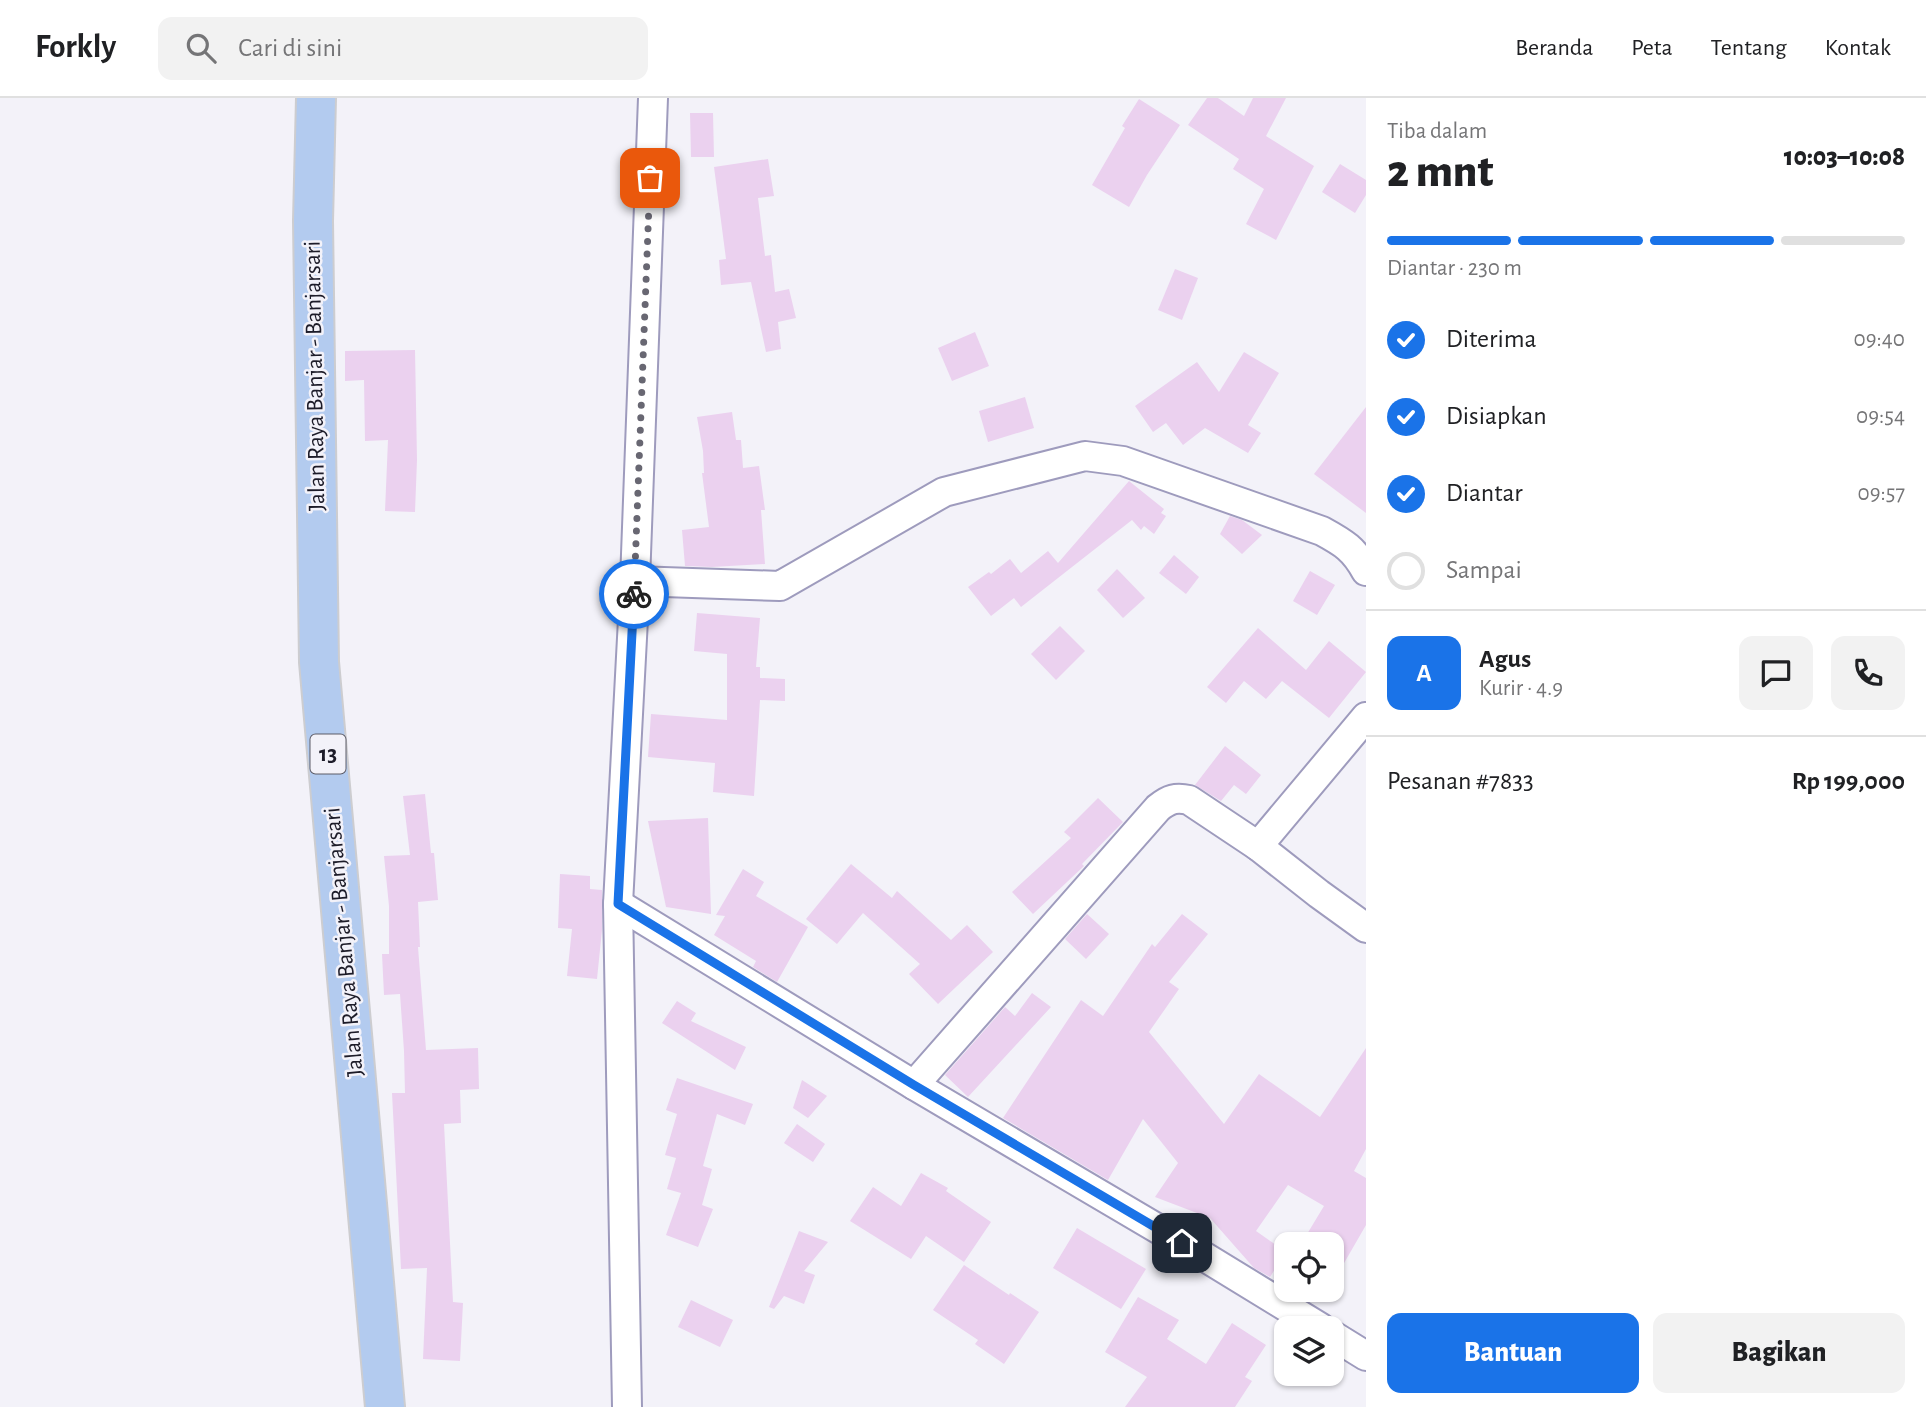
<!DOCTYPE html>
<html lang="id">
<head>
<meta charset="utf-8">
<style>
	:root { --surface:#fff; --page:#f2f2f2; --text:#202124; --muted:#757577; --line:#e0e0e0; --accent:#1a73e8 }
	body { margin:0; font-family:"Alegreya Sans",sans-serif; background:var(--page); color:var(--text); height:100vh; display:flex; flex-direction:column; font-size:26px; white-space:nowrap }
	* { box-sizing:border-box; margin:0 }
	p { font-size:23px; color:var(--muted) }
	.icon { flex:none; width:38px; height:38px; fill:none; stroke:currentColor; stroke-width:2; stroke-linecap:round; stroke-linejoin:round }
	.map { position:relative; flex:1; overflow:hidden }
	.details { display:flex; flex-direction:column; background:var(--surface); width:560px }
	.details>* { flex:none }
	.fabs { position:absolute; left:1274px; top:1134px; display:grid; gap:14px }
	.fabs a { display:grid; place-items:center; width:70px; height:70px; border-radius:14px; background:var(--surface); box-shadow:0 2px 5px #0004; font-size:35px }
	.pin { position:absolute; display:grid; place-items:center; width:60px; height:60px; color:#fff; margin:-30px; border-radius:14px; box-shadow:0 4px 10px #0006 }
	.courier { position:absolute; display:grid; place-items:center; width:70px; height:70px; margin:-35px; border:5px solid #1a73e8; border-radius:50%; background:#fff; color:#222; box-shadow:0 2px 9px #0007 }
	.headline em { font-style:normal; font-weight:800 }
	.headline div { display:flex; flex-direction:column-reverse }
	.headline { display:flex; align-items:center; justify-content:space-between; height:119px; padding:0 21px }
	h1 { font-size:46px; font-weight:800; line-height:52px }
	.bar { display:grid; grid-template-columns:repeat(4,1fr); gap:10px 7px; align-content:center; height:84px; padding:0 21px }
	.bar i { height:9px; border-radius:5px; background:var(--line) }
	.bar .on { background:var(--accent) }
	.bar p { grid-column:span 4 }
	.line { display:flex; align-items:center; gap:18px; padding:0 21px; border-top:2px solid var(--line) }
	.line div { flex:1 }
	.round { display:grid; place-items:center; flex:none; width:74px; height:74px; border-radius:14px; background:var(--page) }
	ol { padding:0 21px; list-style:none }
	li { display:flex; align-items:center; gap:21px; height:77px }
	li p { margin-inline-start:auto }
	li .icon { padding:7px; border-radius:50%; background:var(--accent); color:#fff; stroke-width:4 }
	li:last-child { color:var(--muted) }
	li i { width:38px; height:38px; border:4px solid var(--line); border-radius:50% }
	.primary-button { display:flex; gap:14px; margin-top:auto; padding:14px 21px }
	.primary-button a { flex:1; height:80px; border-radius:14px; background:var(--accent); color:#fff; font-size:28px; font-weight:800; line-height:80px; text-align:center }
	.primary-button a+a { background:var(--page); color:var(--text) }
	header { display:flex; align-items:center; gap:42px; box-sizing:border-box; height:98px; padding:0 35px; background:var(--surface); border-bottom:2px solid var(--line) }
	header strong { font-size:33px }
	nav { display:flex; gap:38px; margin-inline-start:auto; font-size:24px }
	.search { width:490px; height:63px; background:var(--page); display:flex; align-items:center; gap:18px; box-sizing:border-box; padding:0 24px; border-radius:14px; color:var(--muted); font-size:26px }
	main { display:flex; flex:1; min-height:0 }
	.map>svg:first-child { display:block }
	.building { fill:#ebd1ef }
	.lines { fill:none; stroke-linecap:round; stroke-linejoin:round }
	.street-casing { stroke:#9e9bbd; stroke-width:32 }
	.highway-casing { stroke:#cdcdd0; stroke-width:42 }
	.street { stroke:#fff; stroke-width:28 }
	.highway { stroke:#b3cbef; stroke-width:38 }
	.done { stroke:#686772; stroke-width:7; stroke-dasharray:0 12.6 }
	.route { stroke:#1a73e8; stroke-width:9 }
	.labels { text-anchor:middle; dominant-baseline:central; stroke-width:5; stroke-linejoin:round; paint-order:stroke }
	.shield { fill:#f3f2f9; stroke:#5d5c67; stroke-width:2 }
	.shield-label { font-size:23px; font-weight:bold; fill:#1d1c29 }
	.street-label { font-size:24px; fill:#1d1c29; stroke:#f3f2f9 }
</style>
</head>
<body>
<header>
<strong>Forkly</strong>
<div class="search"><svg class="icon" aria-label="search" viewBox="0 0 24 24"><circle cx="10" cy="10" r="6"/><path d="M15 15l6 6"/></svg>Cari di sini</div>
<nav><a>Beranda</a><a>Peta</a><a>Tentang</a><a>Kontak</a></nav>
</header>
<main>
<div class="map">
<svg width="1366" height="1309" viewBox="0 0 1366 1309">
	<rect width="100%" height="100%" fill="#f3f2f9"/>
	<g class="building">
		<polygon points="1207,0 1218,0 1244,18 1253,0 1286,0 1266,38 1314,68 1276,142 1246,126 1264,91 1233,71 1239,61 1188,27"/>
		<polygon points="1139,1 1180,27 1147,77 1129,109 1092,87 1125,30 1122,28"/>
		<polygon points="690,15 713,15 714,59 691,59"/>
		<polygon points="768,61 774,98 758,100 765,158 771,157 775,194 789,191 796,220 778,224 781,251 766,254 751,184 721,187 719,162 726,161 714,69"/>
		<polygon points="1340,66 1366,82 1366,97 1355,115 1322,94"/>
		<polygon points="1175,171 1198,180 1182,222 1158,212"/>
		<polygon points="975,234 989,268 952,283 938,250"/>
		<polygon points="415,252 417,362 415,414 385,413 388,342 365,343 364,282 345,283 345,253"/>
		<polygon points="1244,254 1279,275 1248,327 1261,335 1248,355 1205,330 1183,347 1166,325 1153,334 1135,308 1197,264 1219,294"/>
		<polygon points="1025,299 1034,330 988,344 979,313"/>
		<polygon points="1366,309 1366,415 1314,376"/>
		<polygon points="732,314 736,342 741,342 743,370 759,368 765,412 761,412 765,466 712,469 685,468 682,432 709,429 702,375 704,375 703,353 697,319"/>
		<polygon points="1129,383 1164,411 1161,415 1166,418 1154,436 1144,428 1141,432 1132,422 1021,509 1014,500 991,518 968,489 989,474 991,476 1010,461 1021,475 1048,453 1058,465"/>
		<polygon points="1230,418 1242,422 1262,437 1242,456 1220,436"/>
		<polygon points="1174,457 1199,479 1186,496 1159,475"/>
		<polygon points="1117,471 1145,500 1123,520 1097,492"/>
		<polygon points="1310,473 1335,487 1317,517 1293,503"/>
		<polygon points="697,515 760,520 756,569 760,569 760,580 785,581 785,603 760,602 754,698 713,694 715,665 648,659 651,616 727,622 727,556 694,553"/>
		<polygon points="1060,528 1085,553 1056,582 1031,556"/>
		<polygon points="1258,530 1306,572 1329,543 1366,574 1329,620 1282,583 1266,601 1244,583 1226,605 1207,589"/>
		<polygon points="1225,648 1261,677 1246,696 1234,687 1221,703 1195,687"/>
		<polygon points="425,696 431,755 434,755 438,802 418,804 420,849 418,849 426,952 478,950 479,991 460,992 461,1025 444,1026 453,1204 463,1205 460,1263 423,1261 427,1170 401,1171 392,995 405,995 404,953 400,896 384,897 382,856 389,856 389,808 384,758 410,757 403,698"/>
		<polygon points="1098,700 1123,724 1082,766 1084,768 1033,816 1012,794 1071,740 1064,734"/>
		<polygon points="708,720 711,816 666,809 648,723"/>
		<polygon points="851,766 892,800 897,793 951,842 967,827 993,854 938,906 909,876 920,866 863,815 837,846 806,821"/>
		<polygon points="743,771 764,784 756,798 808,829 777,884 753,869 756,863 714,837 725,818 716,817"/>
		<polygon points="560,776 590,778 590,791 602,792 602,832 597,881 567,878 572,831 558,830"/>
		<polygon points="1087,816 1109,836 1086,861 1065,841"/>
		<polygon points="1182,816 1208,836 1169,884 1179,891 1149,934 1224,1026 1259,976 1320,1019 1366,950 1366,1051 1354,1073 1366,1080 1366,1127 1332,1186 1332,1146 1301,1146 1324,1108 1288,1087 1256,1133 1286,1154 1270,1179 1254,1170 1210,1120 1155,1099 1178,1065 1143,1021 1108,1082 1003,1020 1081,902 1103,918 1152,846 1155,849"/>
		<polygon points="1032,895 1051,909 968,999 945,977 1005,909 1015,918"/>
		<polygon points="677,903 696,915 691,923 746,949 735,972 662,925"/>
		<polygon points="677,980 753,1006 745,1027 717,1016 703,1068 712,1071 702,1107 713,1111 698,1149 666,1137 681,1095 667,1091 676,1060 665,1057 677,1016 666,1012"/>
		<polygon points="802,982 827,998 808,1020 793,1010"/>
		<polygon points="797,1026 825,1046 813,1064 784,1045"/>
		<polygon points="921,1075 948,1090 946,1093 991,1124 964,1164 926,1138 911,1161 850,1123 873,1089 901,1108"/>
		<polygon points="1077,1130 1146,1171 1121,1211 1053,1170"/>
		<polygon points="799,1133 828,1144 804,1173 815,1177 804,1206 784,1198 774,1211 769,1209"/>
		<polygon points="964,1167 1009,1197 1010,1195 1039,1214 1004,1266 975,1246 978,1242 933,1212"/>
		<polygon points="1138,1199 1179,1222 1167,1241 1206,1266 1232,1225 1266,1247 1245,1279 1252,1283 1235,1309 1125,1309 1147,1279 1105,1254"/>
		<polygon points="691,1202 733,1222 720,1249 678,1229"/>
	</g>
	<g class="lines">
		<defs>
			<g id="street">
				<path d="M 635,483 L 780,488 L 944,394 L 1085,358 L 1123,363 L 1322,433 C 1344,445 1354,451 1366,473"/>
				<polyline points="1258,748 1366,619"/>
				<polyline points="618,806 914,987 1182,1145 1321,1230"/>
				<path d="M 914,987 L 1158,710 C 1169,701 1176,699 1189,702 L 1258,748 L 1319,796 L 1366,830"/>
				<polyline points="1332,1237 1366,1258"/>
				<polyline points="627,1309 618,806 635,483 653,0"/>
			</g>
			<polyline id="highway" points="316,0 313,123 319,564 385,1309"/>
		</defs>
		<use href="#street" class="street-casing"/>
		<use href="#highway" class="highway-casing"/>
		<use href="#street" class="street"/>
		<use href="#highway" class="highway"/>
	</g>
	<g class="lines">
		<polyline class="done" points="634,496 650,80"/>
		<polyline class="route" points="634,496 618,806 914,987 1182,1145"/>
	</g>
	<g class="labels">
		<rect class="shield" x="310.5" y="636.5" width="35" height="39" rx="5"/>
		<g class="shield-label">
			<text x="328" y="656">13</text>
		</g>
		<g class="street-label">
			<text transform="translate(315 278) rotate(-91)">Jalan Raya Banjar - Banjarsari</text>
			<text transform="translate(344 844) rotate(-95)">Jalan Raya Banjar - Banjarsari</text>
		</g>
	</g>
</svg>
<div class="fabs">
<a><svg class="icon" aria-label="locate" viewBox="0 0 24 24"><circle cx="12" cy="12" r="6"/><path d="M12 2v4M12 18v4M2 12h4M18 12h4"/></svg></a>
<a><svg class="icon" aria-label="layers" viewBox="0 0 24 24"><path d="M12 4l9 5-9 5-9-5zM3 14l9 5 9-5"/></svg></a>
</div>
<div class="pin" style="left:650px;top:80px;background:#ea580c"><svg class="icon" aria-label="bag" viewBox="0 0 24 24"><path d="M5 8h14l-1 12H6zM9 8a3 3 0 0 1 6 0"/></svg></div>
<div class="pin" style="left:1182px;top:1145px;background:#1f2937"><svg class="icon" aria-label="home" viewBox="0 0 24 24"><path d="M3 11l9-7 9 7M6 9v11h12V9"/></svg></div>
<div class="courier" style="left:634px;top:496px"><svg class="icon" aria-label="bike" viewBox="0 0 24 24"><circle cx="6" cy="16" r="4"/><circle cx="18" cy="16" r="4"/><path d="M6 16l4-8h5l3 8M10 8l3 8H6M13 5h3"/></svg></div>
</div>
<section class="details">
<div class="headline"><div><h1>2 mnt</h1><p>Tiba dalam</p></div><em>10:03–10:08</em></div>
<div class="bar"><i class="on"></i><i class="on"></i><i class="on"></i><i></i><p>Diantar · 230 m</p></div>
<ol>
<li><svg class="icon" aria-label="check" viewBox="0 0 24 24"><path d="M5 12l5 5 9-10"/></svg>Diterima<p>09:40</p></li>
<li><svg class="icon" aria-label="check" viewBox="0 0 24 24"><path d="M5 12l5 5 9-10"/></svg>Disiapkan<p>09:54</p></li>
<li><svg class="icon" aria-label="check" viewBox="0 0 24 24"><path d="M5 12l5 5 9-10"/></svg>Diantar<p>09:57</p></li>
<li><i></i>Sampai</li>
</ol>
<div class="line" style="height:126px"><b class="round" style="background:var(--accent);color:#fff">A</b><div><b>Agus</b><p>Kurir · 4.9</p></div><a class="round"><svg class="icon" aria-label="chat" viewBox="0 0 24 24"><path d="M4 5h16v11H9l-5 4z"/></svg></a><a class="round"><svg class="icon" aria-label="phone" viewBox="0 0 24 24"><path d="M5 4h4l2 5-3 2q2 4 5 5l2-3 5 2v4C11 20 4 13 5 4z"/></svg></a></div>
<div class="line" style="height:91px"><div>Pesanan #7833</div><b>Rp 199,000</b></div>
<div class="primary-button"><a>Bantuan</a><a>Bagikan</a></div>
</section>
</main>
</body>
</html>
